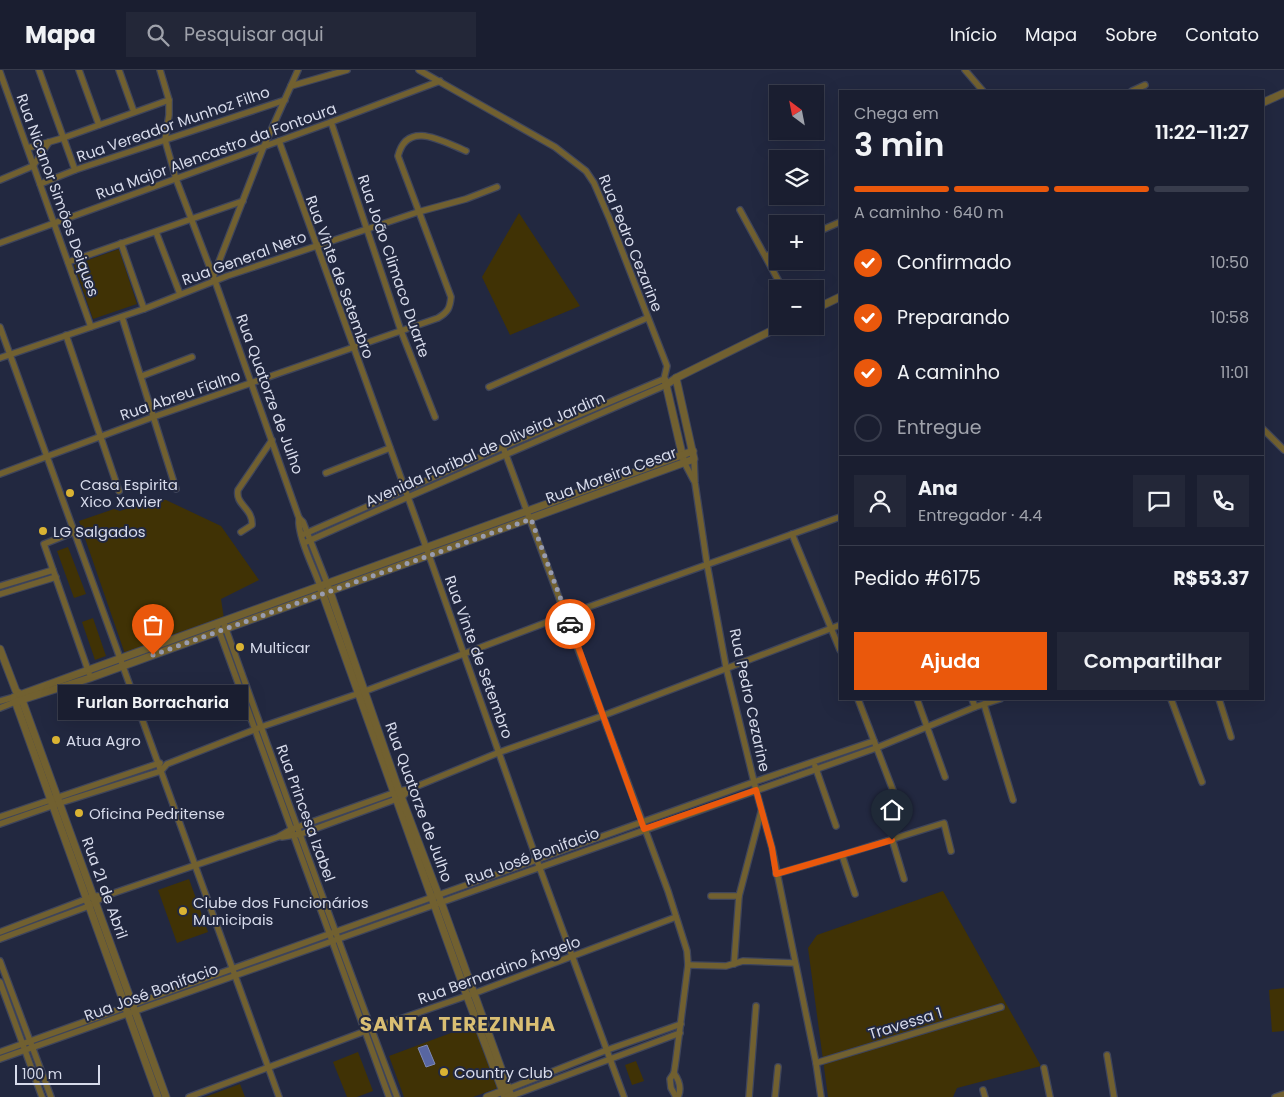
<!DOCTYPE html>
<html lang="pt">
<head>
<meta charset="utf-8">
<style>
	:root { --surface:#1a1e30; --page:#232738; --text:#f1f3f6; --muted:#9fa2ab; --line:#383c4c; --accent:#ea580c }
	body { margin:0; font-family:Poppins,sans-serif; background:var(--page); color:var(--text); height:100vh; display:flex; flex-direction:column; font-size:19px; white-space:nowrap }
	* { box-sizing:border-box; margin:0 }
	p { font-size:16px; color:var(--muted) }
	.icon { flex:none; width:28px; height:28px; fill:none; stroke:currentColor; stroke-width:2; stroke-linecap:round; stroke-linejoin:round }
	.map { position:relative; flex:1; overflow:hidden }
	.details { position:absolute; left:839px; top:20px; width:425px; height:610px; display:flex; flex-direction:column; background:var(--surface); border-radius:0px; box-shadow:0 5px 20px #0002,0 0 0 1px var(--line) }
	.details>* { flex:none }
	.needle { width:32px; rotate:328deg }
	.controls { position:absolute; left:769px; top:15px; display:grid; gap:10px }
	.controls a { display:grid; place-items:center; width:55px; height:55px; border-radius:0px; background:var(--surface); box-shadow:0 5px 20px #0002,0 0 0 1px var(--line); font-size:25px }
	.scale { position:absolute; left:15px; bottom:12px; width:85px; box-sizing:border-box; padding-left:5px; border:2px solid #d7dbeb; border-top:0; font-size:14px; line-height:18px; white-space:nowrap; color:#d7dbeb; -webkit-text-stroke:4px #222840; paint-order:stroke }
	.pin { position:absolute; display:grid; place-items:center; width:42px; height:42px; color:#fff; margin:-51px -21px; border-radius:50% 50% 50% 0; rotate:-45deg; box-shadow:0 0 5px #0007 }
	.pin .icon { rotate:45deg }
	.courier { position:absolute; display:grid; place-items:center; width:50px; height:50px; margin:-25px; border:4px solid #ea580c; border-radius:50%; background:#fff; color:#222; box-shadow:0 1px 6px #0007 }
	.bubble { position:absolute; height:35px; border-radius:0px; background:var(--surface); box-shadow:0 5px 20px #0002,0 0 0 1px var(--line); font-size:16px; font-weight:600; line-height:35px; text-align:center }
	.headline em { font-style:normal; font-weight:600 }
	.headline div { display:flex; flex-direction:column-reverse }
	.headline { display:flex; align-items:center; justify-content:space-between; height:85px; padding:0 15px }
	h1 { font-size:32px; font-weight:600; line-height:38px }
	.bar { display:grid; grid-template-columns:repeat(4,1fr); gap:8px 5px; align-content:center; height:60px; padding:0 15px }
	.bar i { height:6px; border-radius:4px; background:var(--line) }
	.bar .on { background:var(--accent) }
	.bar p { grid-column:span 4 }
	.line { display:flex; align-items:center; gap:12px; padding:0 15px; border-top:1px solid var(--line) }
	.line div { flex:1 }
	.round { display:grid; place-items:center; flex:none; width:52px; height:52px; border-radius:0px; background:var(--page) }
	ol { padding:0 15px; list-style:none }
	li { display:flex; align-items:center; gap:15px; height:55px }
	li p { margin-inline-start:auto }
	li .icon { padding:5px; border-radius:50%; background:var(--accent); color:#fff; stroke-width:4 }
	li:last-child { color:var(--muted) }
	li i { width:28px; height:28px; border:2px solid var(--line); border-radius:50% }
	.primary-button { display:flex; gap:10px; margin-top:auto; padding:10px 15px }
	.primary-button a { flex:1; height:58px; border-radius:0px; background:var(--accent); color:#fff; font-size:20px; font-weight:600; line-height:58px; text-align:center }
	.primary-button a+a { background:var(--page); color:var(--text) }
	header { display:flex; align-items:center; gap:30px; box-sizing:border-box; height:70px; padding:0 25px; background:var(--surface); border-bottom:1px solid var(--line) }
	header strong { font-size:24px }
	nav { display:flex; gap:28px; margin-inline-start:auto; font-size:18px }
	.search { width:350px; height:45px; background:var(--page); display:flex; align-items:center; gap:12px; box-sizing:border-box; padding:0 18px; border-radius:0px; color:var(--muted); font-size:19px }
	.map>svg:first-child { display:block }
	.green { fill:#403205 }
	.water { fill:#5866a1; stroke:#7e89b7 }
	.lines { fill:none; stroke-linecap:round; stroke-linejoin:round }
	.minor-casing { stroke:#3f455b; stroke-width:8 }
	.tertiary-casing { stroke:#3f455b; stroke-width:9 }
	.minor { stroke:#716030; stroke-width:5.5 }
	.tertiary { stroke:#716030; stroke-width:7 }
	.done { stroke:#989caf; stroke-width:5; stroke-dasharray:0 9 }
	.route { stroke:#ea580c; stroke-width:6 }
	.poi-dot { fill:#dab333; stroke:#222840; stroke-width:2 }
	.labels { text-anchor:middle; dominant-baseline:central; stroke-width:4; stroke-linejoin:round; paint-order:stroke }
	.street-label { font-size:15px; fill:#d7dbeb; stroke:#222840 }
	.poi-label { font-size:15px; fill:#d7dbeb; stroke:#222840; text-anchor:start }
	.district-label { font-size:20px; font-weight:bold; letter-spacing:1px; fill:#d9be73; stroke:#222840 }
</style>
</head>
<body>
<header>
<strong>Mapa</strong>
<div class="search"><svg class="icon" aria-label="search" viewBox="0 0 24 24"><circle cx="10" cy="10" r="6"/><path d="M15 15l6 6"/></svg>Pesquisar aqui</div>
<nav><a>Início</a><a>Mapa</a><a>Sobre</a><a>Contato</a></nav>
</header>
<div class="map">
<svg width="1284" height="1027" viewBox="0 0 1284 1027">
	<rect width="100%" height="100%" fill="#222840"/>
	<g class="green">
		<polygon points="519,143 580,236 510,265 482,207"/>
		<polygon points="119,179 137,234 93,249 74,195"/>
		<polygon points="156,429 166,430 221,456 259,510 221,529 224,549 125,584 79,451 114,439 120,441"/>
		<polygon points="68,477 86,524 74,528 57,481"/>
		<polygon points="93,548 106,586 95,590 82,552"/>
		<polygon points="189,809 208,862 177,873 158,820"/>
		<polygon points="943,821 1041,996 957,1018 953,1027 828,1027 808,878 817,865"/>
		<polygon points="1284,918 1284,961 1272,962 1269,920"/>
		<polygon points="475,954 498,1018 473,1027 404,1027 389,986"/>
		<polygon points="358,982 373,1021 357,1027 347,1027 333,992"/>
		<polygon points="636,991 644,1011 632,1015 625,995"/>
		<polygon points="240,1014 245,1027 205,1027"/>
	</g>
	<polygon class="water" points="427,975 435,994 426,997 418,978"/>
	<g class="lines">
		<defs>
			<g id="minor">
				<polyline points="39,0 75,100"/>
				<polyline points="79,0 99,55"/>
				<polyline points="119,0 134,42"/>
				<polyline points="160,0 169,30 169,45 165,70 176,109 215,211 299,448 303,452 327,513"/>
				<polyline points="965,0 983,21"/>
				<polyline points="0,2 91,257"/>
				<polyline points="291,16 347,0"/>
				<polyline points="1132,21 1145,15"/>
				<polyline points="331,52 401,261 435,347"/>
				<polyline points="279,71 426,477 539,796 624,1027"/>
				<polyline points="28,78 63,68 169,30"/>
				<polyline points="0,110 33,96 49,72"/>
				<polyline points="40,114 75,100 285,30"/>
				<polyline points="740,140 783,219"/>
				<polyline points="156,162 180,224"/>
				<polyline points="815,163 840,152"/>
				<polyline points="0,173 331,52 440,11"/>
				<polyline points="121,173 144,239"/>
				<polyline points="766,186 778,181"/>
				<polyline points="68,192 243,131"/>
				<polyline points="213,207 264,76 298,0"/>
				<polyline points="122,247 176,419"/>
				<polyline points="0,257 279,1027"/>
				<polyline points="66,265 119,421"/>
				<polyline points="0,288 144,239 227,206 418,142 466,129 497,117"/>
				<polyline points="142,306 192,287"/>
				<polyline points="489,317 647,248"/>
				<polyline points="1262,358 1284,380"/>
				<polyline points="503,377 668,821 687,881 688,895 676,989 674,1003 670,1009 671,1018 676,1027"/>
				<polyline points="694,389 695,413 707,494 726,597 756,720 772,778 816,993 821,1027"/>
				<polyline points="684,392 694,411"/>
				<polyline points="326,403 390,378"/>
				<path d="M 0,404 L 153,347 L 438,248 C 448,242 450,238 451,227 L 398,86 C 407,49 444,72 466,81"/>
				<path d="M 299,448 C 297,466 314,498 320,516"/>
				<polyline points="74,462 44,474 89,603"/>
				<path d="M 241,462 L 252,455 C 253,438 235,435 238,420 L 272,370"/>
				<polyline points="792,464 840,580"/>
				<polyline points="302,465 503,377 664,309 667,296 610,150 594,113 586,101 555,77 419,0"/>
				<path d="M 304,473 C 424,419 545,368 666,315"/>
				<polyline points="0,516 53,500"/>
				<polyline points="0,524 56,507"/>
				<path d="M 223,551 C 280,710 337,869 397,1027"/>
				<polyline points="218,558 389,1027"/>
				<polyline points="858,629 899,736"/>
				<polyline points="917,629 945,707"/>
				<polyline points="972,629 975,637"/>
				<polyline points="1171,629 1202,712"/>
				<polyline points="1219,629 1231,667"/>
				<polyline points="0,631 14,627"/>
				<polyline points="984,634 1013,730"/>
				<polyline points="0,638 15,632"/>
				<polyline points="815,696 836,756"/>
				<polyline points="0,747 160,693"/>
				<polyline points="0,754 60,733 161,701 167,694 261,657 360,623 566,545 840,447"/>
				<polyline points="282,767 301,764 402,727 410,719"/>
				<polyline points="892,769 904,809"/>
				<polyline points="842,785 855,824"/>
				<polyline points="776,804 842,785 944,753 951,781"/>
				<polyline points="711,826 739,826"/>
				<polyline points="0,862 94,826 105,826"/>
				<polyline points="0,869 89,836 105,826 278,767 292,759 399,721 410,719 500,682 602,646 840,555"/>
				<polyline points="0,891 51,1027"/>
				<polyline points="734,894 739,826 761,742"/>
				<polyline points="688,895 726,896 743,891 795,893"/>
				<polyline points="0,912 42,1027"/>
				<polyline points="0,982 754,712 874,671"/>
				<polyline points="1107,985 1114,1027"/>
				<polyline points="0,989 876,678 975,637 1000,629"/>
				<polyline points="816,993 1001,937"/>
				<polyline points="1044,998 1050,1027"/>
				<path d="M 674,1003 C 679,1010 682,1018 678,1027"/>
				<polyline points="508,1019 607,980 681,954"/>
				<polyline points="983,1020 985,1027"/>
				<polyline points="189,1027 371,959 475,923 676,847"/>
				<polyline points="511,1027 511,1026 680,963"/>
				<polyline points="749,1027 756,936"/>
				<polyline points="775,1027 778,997"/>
				<polyline points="1275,1027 1284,1024"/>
			</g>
			<g id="tertiary">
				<polyline points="1262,33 1284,23"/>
				<polyline points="815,239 840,227"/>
				<polyline points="665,310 683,388"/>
				<polyline points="666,315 676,308 781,256"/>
				<polyline points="321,519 467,926 505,1027"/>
				<polyline points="329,519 399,721 441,832 511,1026 508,1027"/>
				<polyline points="0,579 16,621 20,624 22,630 166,1027"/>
				<polyline points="14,627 693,381"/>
				<polyline points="14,628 158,1027"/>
				<polyline points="15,632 90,608 694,389 676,308"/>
				<polyline points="487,1027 506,1020"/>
			</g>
		</defs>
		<use href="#minor" class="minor-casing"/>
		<use href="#tertiary" class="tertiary-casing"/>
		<use href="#minor" class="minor"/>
		<use href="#tertiary" class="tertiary"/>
	</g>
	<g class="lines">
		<polyline class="done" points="153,585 531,449 570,554"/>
		<polyline class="route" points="570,554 644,759 756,720 772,778 776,804 892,770"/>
	</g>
	<g class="poi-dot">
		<circle cx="70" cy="423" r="5"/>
		<circle cx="43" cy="461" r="5"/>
		<circle cx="240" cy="577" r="5"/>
		<circle cx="56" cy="670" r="5"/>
		<circle cx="79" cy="743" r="5"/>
		<circle cx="183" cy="841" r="5"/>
		<circle cx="444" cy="1002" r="5"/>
	</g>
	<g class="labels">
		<g class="street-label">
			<text transform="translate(173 54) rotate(-19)">Rua Vereador Munhoz Filho</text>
			<text transform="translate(216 81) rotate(-20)">Rua Major Alencastro da Fontoura</text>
			<text transform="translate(58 125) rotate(70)">Rua Nicanor Simões Deiques</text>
			<text transform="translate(631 173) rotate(68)">Rua Pedro Cezarine</text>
			<text transform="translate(244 188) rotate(-20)">Rua General Neto</text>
			<text transform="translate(394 196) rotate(71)">Rua João Climaco Duarte</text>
			<text transform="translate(340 207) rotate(70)">Rua Vinte de Setembro</text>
			<text transform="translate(270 324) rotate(70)">Rua Quatorze de Julho</text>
			<text transform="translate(180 325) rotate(-19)">Rua Abreu Fialho</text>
			<text transform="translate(485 379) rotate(-24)">Avenida Floribal de Oliveira Jardim</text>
			<text transform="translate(611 405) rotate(-20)">Rua Moreira Cesar</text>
			<text transform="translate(479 587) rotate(70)">Rua Vinte de Setembro</text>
			<text transform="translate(750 630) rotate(78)">Rua Pedro Cezarine</text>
			<text transform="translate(419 732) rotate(70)">Rua Quatorze de Julho</text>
			<text transform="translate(306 743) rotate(70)">Rua Princesa Izabel</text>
			<text transform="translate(532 786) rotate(-20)">Rua José Bonifacio</text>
			<text transform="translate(105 818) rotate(70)">Rua 21 de Abril</text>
			<text transform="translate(499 900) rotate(-20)">Rua Bernardino Ângelo</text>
			<text transform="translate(151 922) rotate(-20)">Rua José Bonifacio</text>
			<text transform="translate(905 953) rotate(-17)">Travessa 1</text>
		</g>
		<g class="poi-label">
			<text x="80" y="414">Casa Espirita<tspan x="80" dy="17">Xico Xavier</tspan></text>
			<text x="53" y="461">LG Salgados</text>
			<text x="250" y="577">Multicar</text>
			<text x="66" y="670">Atua Agro</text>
			<text x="89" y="743">Oficina Pedritense</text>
			<text x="193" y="832">Clube dos Funcionários<tspan x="193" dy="17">Municipais</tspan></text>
			<text x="454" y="1002">Country Club</text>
		</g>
		<g class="district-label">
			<text x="458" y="954">SANTA TEREZINHA</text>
		</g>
	</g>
</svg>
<div class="controls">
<a><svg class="needle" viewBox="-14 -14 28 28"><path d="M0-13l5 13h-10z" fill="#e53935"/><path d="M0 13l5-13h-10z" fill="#9fa2ab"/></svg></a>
<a><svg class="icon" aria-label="layers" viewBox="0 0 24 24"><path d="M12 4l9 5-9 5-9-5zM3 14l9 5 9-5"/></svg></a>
<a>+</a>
<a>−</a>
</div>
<div class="scale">100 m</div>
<div class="pin" style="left:153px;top:585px;background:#ea580c"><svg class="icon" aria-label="bag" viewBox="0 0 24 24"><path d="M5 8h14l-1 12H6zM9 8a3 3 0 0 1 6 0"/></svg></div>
<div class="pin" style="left:892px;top:770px;background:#1f2937"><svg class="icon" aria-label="home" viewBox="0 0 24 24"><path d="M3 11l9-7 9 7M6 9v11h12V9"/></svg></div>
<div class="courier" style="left:570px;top:554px"><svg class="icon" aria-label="car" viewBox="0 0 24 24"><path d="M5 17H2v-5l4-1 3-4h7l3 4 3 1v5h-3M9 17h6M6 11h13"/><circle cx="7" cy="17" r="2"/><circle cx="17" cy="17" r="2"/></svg></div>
<div class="bubble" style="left:58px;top:615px;width:190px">Furlan Borracharia</div>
<section class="details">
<div class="headline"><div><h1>3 min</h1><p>Chega em</p></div><em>11:22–11:27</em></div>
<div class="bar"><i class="on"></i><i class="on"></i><i class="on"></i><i></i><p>A caminho · 640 m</p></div>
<ol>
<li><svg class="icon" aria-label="check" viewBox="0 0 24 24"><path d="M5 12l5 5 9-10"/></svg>Confirmado<p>10:50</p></li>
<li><svg class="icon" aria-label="check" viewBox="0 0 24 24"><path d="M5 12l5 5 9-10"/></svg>Preparando<p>10:58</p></li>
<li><svg class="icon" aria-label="check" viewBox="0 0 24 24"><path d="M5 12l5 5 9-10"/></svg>A caminho<p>11:01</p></li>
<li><i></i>Entregue</li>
</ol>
<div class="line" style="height:90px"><a class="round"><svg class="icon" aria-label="person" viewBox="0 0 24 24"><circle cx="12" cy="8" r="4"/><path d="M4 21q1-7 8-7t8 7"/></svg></a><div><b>Ana</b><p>Entregador · 4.4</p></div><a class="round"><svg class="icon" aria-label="chat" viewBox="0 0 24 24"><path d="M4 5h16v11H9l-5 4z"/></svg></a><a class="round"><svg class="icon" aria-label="phone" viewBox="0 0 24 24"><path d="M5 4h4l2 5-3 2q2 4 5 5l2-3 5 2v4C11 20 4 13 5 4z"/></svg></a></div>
<div class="line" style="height:65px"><div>Pedido #6175</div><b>R$53.37</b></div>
<div class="primary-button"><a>Ajuda</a><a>Compartilhar</a></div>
</section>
</div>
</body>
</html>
